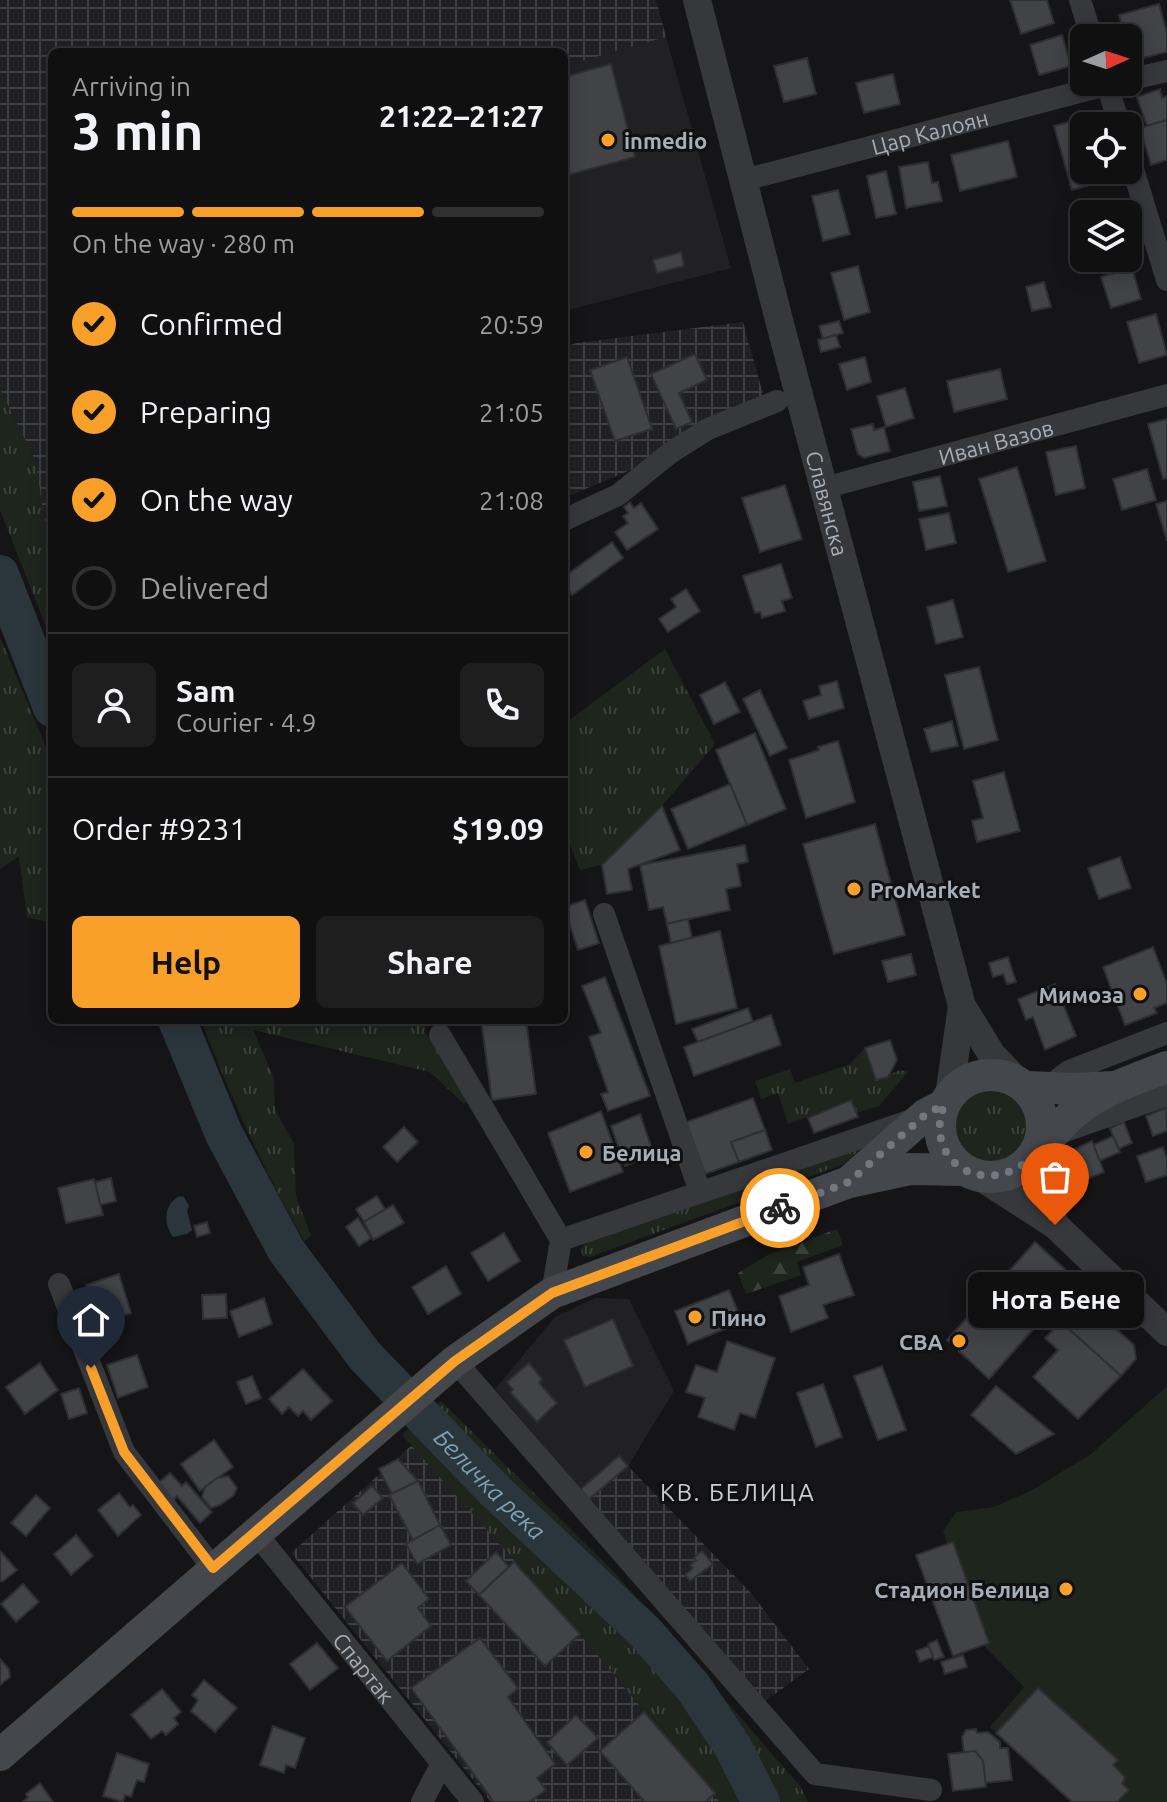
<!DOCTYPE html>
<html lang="en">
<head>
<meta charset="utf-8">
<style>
	:root { --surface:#101011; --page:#1e1e1f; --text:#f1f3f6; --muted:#9c9d9f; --line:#303031; --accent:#f9a02b }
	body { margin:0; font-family:Ubuntu,sans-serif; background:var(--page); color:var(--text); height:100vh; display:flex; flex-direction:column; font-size:30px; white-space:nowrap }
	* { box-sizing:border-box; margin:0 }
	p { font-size:26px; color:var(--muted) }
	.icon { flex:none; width:44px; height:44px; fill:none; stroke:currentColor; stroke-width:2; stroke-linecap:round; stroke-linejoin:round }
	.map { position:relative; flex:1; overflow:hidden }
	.sheet { position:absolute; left:48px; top:48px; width:520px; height:976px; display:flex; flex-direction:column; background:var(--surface); border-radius:12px; box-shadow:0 4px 20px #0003,0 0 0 2px var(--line) }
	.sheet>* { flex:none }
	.needle { width:52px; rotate:87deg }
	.buttons { position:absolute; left:1070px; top:24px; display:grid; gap:16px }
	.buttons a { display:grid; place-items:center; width:72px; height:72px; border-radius:12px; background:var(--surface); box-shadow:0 4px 20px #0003,0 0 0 2px var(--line); font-size:40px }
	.pin { position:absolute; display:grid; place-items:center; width:68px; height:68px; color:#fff; margin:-82px -34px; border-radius:50% 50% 50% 0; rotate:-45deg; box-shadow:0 0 8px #0007 }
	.pin .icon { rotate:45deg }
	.courier { position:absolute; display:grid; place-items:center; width:80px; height:80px; margin:-40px; border:6px solid #f9a02b; border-radius:50%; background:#fff; color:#222; box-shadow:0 2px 10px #0007 }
	.bubble { position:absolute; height:56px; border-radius:12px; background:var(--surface); box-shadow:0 4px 20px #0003,0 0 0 2px var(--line); font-size:26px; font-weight:600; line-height:56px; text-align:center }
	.summary em { font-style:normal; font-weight:600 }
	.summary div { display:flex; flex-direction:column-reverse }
	.summary { display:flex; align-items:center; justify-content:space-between; height:136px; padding:0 24px }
	h1 { font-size:52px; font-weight:600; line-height:60px }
	.bar { display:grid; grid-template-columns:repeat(4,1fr); gap:12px 8px; align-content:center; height:96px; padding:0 24px }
	.bar i { height:10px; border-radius:6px; background:var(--line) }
	.bar .current { background:var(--accent) }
	.bar p { grid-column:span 4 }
	.line { display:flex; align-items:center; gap:20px; padding:0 24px; border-top:2px solid var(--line) }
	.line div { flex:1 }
	.round { display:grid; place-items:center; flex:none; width:84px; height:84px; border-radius:12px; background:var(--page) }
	ol { padding:0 24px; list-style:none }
	li { display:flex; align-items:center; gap:24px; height:88px }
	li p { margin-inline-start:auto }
	li .icon { padding:8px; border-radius:50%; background:var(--accent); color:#111; stroke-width:4 }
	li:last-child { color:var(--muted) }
	li i { width:44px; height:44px; border:4px solid var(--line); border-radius:50% }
	.action { display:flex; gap:16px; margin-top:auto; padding:16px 24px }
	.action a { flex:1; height:92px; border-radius:12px; background:var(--accent); color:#111; font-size:32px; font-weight:600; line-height:92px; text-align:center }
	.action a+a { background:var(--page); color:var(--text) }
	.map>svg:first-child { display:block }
	.built { fill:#212124 }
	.industrial { fill:url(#industrial-grid) }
	.grass { fill:url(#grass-tufts) }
	.forest { fill:url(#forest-firs) }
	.pitch { fill:#1d251d }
	.water { fill:#2b363c }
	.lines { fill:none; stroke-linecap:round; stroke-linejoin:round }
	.river { stroke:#2b363c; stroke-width:38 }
	.building { fill:#414347; stroke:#2f2f33; stroke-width:2 }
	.minor { stroke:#36383c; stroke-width:22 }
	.tertiary { stroke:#36383c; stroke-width:28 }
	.secondary { stroke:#44474c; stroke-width:32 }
	.done { stroke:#737880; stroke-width:8; stroke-dasharray:0 14.4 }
	.route { stroke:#f9a02b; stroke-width:10 }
	.poi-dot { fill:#f9a02b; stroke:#101012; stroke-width:3 }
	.labels { text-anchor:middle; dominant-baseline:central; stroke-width:6; stroke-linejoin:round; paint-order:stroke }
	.street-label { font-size:22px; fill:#a6aeb8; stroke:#101012 }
	.poi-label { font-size:22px; font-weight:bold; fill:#a6aeb8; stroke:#101012; text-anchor:start }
	.water-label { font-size:24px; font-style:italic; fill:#7ca0b4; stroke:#101012 }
	.neighbourhood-label { font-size:24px; letter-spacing:2px; fill:#c8ccd4; stroke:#101012 }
</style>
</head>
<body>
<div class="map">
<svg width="1167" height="1802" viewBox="0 0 1167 1802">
	<defs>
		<pattern id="industrial-grid" width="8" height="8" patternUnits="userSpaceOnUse" patternTransform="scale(2)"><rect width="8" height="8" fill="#212124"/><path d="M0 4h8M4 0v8" fill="none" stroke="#3e3f42"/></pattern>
		<pattern id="grass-tufts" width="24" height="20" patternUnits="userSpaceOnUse" patternTransform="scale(2)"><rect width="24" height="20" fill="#1d251d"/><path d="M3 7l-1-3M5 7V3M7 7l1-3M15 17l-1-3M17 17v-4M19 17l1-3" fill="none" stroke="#3b423c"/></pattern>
		<pattern id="forest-firs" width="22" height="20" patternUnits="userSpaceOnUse" patternTransform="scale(2)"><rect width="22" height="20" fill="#1d251d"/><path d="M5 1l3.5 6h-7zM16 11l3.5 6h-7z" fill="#3b423c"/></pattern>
	</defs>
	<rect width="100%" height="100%" fill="#151517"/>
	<g class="built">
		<polygon points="666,37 731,268 564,311 564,66"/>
		<polygon points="595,1298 629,1299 674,1391 628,1466 589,1499 495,1389 555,1317"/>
	</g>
	<g class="industrial">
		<polygon points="0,0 656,0 666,37 564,66 564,52 52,52 52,537 43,516 36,462 0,389"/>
		<polygon points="743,322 766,405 638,467 564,498 564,347 576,343"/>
		<polygon points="412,1445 580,1634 720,1802 491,1802 291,1553"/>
		<polygon points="628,1466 751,1593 809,1669 764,1702 589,1499"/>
	</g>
	<g class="grass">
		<polygon points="0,389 36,462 43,516 52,537 52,642 0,510"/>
		<polygon points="0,637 52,761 52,922 27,918 19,856 0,869"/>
		<polygon points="665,649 715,744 662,806 602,865 580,870 564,829 564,724"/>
		<path d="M 201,1020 L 428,1020 L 424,1031 L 470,1099 L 464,1104 L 430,1072 L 253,1030 L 274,1078 L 275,1110 L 294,1144 L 296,1195 L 311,1236 L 304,1241 C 263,1170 231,1097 201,1020 Z"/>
		<polygon points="865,1048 877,1080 900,1070 908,1072 879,1106 856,1113 851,1101 788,1124 778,1093 761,1099 755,1081 790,1069 795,1083 850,1064"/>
		<circle cx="992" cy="1127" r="37"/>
		<polygon points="864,1143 860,1158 590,1257 582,1256 581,1249 586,1243"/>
		<polygon points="441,1401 613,1571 800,1786 808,1802 720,1802 580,1634 402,1435"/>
	</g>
	<polygon class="forest" points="837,1229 843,1245 797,1262 801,1275 746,1294 738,1273 768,1255"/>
	<polygon class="pitch" points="1167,1386 1167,1802 1072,1802 990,1727 1024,1687 985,1647 943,1531 956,1512 994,1507 1032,1490 1091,1454"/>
	<path class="water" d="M 179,1196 L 184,1197 L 189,1206 L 187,1211 L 192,1230 L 187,1234 L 173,1237 C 163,1223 164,1205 179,1196 Z"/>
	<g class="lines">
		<g class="river">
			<polyline points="0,574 52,708"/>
			<path id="s1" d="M 177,1020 L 224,1134 L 286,1250 L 365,1356 L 494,1490 L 644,1631 L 693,1687 L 733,1747 L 761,1802"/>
		</g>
	</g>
	<g class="building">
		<polygon points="1010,0 1047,0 1054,23 1021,34"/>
		<polygon points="1159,4 1167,33 1167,52 1143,58 1140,46 1128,49 1128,38 1125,38 1119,15"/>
		<polygon points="1062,35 1071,66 1039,75 1030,45"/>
		<polygon points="807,58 816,94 784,102 774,66"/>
		<polygon points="611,64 635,157 564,176 564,77"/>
		<polygon points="893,74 900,104 864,113 856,83"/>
		<polygon points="1160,89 1162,98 1167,96 1167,120 1147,126 1137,97"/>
		<polygon points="1086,117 1088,126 1084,126 1084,170 1101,170 1104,181 1072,190 1054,126"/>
		<polygon points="1167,120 1167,160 1151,165 1140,128"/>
		<polygon points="1008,141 1017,177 960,191 951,155"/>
		<polygon points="928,162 932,183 938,182 942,201 906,208 899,167"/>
		<polygon points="886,171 896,214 876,218 867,176"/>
		<polygon points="838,190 850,234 823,241 812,196"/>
		<polygon points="1135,219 1142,244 1128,248 1128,221"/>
		<polygon points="681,252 684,266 657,273 653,260"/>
		<polygon points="858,266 870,312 844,320 831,273"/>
		<polygon points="1132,268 1141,299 1111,308 1101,277"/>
		<polygon points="1044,282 1051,307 1032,311 1026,287"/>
		<polygon points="1156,314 1167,355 1139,363 1127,322"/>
		<polygon points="839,321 843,333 823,339 819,326"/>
		<polygon points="836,335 840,347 821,352 818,340"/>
		<polygon points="695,354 707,380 679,393 692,422 676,429 651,374"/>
		<polygon points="627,357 652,429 615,441 590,370"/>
		<polygon points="865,357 871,382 847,390 839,364"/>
		<polygon points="1000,369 1007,399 954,412 947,381"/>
		<polygon points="905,388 914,418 886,427 877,396"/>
		<polygon points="1167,419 1167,478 1163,479 1148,424"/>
		<polygon points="873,424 874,430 884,427 890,451 864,458 858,454 851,429"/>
		<polygon points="1076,446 1085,488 1056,495 1046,452"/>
		<polygon points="1017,467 1046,561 1008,572 979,479"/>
		<polygon points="1147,469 1156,500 1122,510 1113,479"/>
		<polygon points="940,476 947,506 919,511 913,482"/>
		<polygon points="785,485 802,539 760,552 742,498"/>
		<polygon points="1167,501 1167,541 1156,504"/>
		<polygon points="630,502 634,508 641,503 658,529 627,550 615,532 628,523 623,516 628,513 624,507"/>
		<polygon points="949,513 956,543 926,550 919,519"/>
		<polygon points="612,542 623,558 572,595 564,584 564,577"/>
		<polygon points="781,564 792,598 782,601 785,611 762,618 760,612 755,613 743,576"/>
		<polygon points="686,589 700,611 668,632 659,619 676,607 671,599"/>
		<polygon points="953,600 963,637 936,644 927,607"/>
		<polygon points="979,667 998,740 964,749 945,675"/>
		<polygon points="837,681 844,708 809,719 803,701 821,695 819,686"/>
		<polygon points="725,682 740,712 714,724 700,695"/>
		<polygon points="760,690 787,748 770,756 743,699"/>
		<polygon points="952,721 958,746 931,752 924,729"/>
		<polygon points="755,733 786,809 747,825 716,750"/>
		<polygon points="838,741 855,802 806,818 789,760 819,750 818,747"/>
		<polygon points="1004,772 1020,831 977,842 972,821 983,818 973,781"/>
		<polygon points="730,784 747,825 688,849 671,809"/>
		<polygon points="662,806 680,850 628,869 632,890 607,894 602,865"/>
		<polygon points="875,824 905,935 834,954 803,844"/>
		<polygon points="745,845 748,862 737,864 741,886 726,889 730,910 667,924 663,907 649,910 640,865"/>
		<polygon points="1120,857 1131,888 1099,899 1088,868"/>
		<polygon points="585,900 599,943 578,950 564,907"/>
		<polygon points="688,919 692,938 671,943 667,924"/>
		<polygon points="720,931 737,1008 676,1024 659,946"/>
		<polygon points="1153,947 1167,984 1167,1003 1154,1008 1157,1013 1125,1025 1103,967"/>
		<polygon points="911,954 916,975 888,982 882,961"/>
		<polygon points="1008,957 1016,982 1007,984 1003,974 993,977 989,963"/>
		<polygon points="605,977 650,1096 608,1111 601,1094 608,1092 589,1037 601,1033 582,986"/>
		<polygon points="1055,984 1076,1036 1045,1050 1033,1017 1026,1020 1018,999"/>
		<polygon points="748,1008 753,1022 698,1042 692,1029"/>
		<polygon points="771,1015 781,1045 694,1076 684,1047"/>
		<polygon points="481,1020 526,1020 536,1094 492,1100"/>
		<polygon points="890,1040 897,1060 888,1077 876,1080 865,1048"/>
		<polygon points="753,1098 765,1130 731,1142 739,1162 705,1174 686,1122"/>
		<polygon points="851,1100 858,1117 814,1133 808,1118"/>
		<polygon points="1166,1108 1167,1131 1153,1136 1146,1116"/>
		<polygon points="601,1111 623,1172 570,1192 548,1133"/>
		<polygon points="640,1114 654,1155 625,1166 611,1126"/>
		<polygon points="1124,1122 1132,1143 1118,1149 1110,1128"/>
		<polygon points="404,1127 418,1142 397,1162 383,1147"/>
		<polygon points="765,1130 772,1150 739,1162 731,1142"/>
		<polygon points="1113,1136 1120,1152 1099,1161 1093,1145"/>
		<polygon points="1092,1141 1104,1172 1087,1179 1075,1149"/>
		<polygon points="1163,1147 1167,1159 1167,1175 1146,1182 1137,1156"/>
		<polygon points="111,1178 116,1201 100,1205 95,1182"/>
		<polygon points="94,1179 103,1215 66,1223 58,1188"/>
		<polygon points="377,1196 385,1209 364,1222 356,1209"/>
		<polygon points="393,1205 404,1223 373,1240 364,1222"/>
		<polygon points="358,1218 371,1238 359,1246 346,1227"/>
		<polygon points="207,1222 210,1233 197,1237 194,1226"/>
		<polygon points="504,1233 520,1261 488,1281 471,1253"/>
		<polygon points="1035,1242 1077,1280 989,1379 947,1340"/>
		<polygon points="839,1254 854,1295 823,1305 828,1318 791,1332 779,1296 809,1285 803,1267"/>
		<polygon points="446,1266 461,1294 428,1314 412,1287"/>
		<polygon points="119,1274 131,1313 98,1324 86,1285"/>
		<polygon points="729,1290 742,1322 688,1344 675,1311"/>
		<polygon points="226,1294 227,1318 203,1319 202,1295"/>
		<polygon points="264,1298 272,1324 239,1337 230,1311"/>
		<polygon points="1082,1298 1134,1345 1136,1359 1121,1376 1061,1322"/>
		<polygon points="613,1319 633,1366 585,1387 564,1340"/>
		<polygon points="1061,1322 1121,1376 1078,1419 1033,1377 1058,1350 1045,1338"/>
		<polygon points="727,1341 775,1358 755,1418 740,1413 734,1430 698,1417 705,1398 686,1392 696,1365 717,1372"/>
		<polygon points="137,1355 148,1387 118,1398 107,1365"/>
		<polygon points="40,1363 58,1390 25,1414 6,1387"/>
		<polygon points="529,1363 542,1379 539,1383 557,1403 537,1422 510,1392 513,1390 507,1382"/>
		<polygon points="882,1366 906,1430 878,1440 854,1376"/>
		<polygon points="303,1369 332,1401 311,1420 303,1411 298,1416 289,1407 282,1414 269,1399"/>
		<polygon points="252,1376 261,1398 246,1404 237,1382"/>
		<polygon points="823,1384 842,1437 816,1447 797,1393"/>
		<polygon points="996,1386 1054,1434 1016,1454 971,1415"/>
		<polygon points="79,1388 87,1413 69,1419 61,1394"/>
		<polygon points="214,1440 233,1467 200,1491 181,1464"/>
		<polygon points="619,1456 628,1466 589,1499 581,1489"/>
		<polygon points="398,1459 418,1481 392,1494 379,1469"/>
		<polygon points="170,1473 182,1486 186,1482 212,1512 200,1523 177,1496 172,1501 157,1484"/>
		<polygon points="228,1476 237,1488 234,1495 220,1505 211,1508 202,1497 205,1487 217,1478"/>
		<polygon points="418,1481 440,1525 413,1540 389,1495"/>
		<polygon points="372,1486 383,1498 363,1515 353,1503"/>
		<polygon points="119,1493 130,1507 133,1505 141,1515 118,1536 98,1510"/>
		<polygon points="36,1495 50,1508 26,1536 11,1523"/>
		<polygon points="440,1525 451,1545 417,1564 406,1544"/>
		<polygon points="76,1535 93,1556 71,1575 54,1554"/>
		<polygon points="953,1542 989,1643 953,1656 916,1555"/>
		<polygon points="0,1551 17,1570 2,1582 0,1580"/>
		<polygon points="702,1551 713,1564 690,1581 685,1575 693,1568 690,1565 696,1560 694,1557"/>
		<polygon points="496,1552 509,1567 479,1595 466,1581"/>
		<polygon points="514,1562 580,1634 545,1666 479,1595"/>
		<polygon points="402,1563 429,1599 418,1608 431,1626 387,1661 345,1607"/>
		<polygon points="23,1584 39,1602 16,1622 1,1604"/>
		<polygon points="480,1638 518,1688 508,1697 555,1764 537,1778 546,1790 529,1802 494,1802 411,1688"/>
		<polygon points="937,1640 944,1657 934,1660 928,1644"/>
		<polygon points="317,1643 338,1668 310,1690 290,1664"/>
		<polygon points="929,1646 933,1657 920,1662 916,1651"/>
		<polygon points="963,1655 967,1667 945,1674 941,1662"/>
		<polygon points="0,1659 9,1669 10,1677 0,1685"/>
		<polygon points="204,1680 237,1708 215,1732 191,1711 198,1700 192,1695"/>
		<polygon points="1038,1688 1118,1760 1113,1765 1125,1777 1122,1784 1129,1790 1117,1802 1072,1802 996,1733"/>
		<polygon points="162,1689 181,1712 174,1718 178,1724 166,1735 162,1731 151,1739 131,1715"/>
		<polygon points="644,1712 715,1793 705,1802 645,1802 600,1751"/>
		<polygon points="576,1715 598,1738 567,1765 547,1742"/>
		<polygon points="273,1726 305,1738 295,1768 286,1765 284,1773 260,1765"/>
		<polygon points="976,1729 977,1733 988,1732 1000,1742 1000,1748 1008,1748 1012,1780 985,1783 983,1761 975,1751 964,1753 962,1737 966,1730"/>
		<polygon points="975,1751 983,1761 986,1787 953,1791 948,1754"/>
		<polygon points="117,1753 149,1764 144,1782 137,1780 131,1797 125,1795 123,1802 103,1796"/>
		<polygon points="40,1783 53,1802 23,1802 28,1797 26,1794"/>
	</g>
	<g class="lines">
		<g class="minor">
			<polyline points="1080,0 1092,38"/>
			<polyline points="1128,80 1167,71"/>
			<polyline points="1106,82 1120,126"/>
			<polyline points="1128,153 1167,280"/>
			<path id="s2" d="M 744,180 L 1117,82"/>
			<path id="s3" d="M 824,488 L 1167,395"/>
			<polyline points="564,520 618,495 670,453 708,429 777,401"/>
			<polyline points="604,914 700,1192"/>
			<polyline points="440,1035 561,1240 552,1293"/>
			<polyline points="1047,1088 1069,1071 1167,1033"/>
			<polyline points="1057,1134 1167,1095"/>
			<polyline points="561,1240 912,1120"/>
			<polyline points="59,1284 124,1452 213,1568"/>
			<polyline points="455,1361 815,1774 931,1790"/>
			<path id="s4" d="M 255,1532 L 473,1802"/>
			<polyline points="422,1802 441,1765"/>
		</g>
		<g class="tertiary">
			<path id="s5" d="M 697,0 L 779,320 L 962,1006 L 992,1055 L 1017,1081"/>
			<polyline points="949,1096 962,1006"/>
			<polyline points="1030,1159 1055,1225"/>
			<polyline points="979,1176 1055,1225 1167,1332"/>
		</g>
		<g class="secondary">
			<circle cx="991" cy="1126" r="51"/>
			<polyline points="1027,1087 1075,1089 1114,1087"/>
			<path d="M 1038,1147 C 1055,1135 1062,1122 1075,1112 C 1101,1090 1136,1079 1167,1067"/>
			<polyline points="851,1180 925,1115 944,1105"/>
			<polyline points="0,1755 455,1361 552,1293 849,1182 910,1169 965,1170"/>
		</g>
	</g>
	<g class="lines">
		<path class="done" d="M 780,1208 L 849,1182 L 925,1115 L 944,1105 C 923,1161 983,1199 1030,1159 L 1055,1225"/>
		<polyline class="route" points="91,1368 124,1452 213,1568 455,1361 552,1293 780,1208"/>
	</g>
	<g class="poi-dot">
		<circle cx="608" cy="140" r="8"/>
		<circle cx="854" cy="889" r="8"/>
		<circle cx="1140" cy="994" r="8"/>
		<circle cx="586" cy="1152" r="8"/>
		<circle cx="695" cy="1317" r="8"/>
		<circle cx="959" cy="1341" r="8"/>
		<circle cx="1066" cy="1589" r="8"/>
	</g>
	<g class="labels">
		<g class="street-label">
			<text stroke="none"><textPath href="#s2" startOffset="192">Цар Калоян</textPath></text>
			<text stroke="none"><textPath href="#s3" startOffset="178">Иван Вазов</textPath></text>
			<text stroke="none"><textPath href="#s5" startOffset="520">Славянска</textPath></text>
			<text stroke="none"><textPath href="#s4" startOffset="174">Спартак</textPath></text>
		</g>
		<g class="poi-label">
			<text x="624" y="140">inmedio</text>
			<text x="870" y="889">ProMarket</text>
			<text x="1124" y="994" text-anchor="end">Мимоза</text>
			<text x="602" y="1152">Белица</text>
			<text x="711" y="1317">Пино</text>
			<text x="943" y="1341" text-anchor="end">CBA</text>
			<text x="1050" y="1589" text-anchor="end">Стадион Белица</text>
		</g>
		<g class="water-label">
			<text stroke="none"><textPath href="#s1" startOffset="566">Беличка река</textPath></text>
		</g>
		<g class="neighbourhood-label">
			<text x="738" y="1492">КВ. БЕЛИЦА</text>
		</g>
	</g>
</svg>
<div class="buttons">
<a><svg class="needle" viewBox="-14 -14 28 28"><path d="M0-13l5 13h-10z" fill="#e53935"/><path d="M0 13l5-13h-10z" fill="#9c9d9f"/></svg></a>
<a><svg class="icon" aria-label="locate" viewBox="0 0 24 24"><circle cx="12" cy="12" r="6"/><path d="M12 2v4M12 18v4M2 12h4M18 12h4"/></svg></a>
<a><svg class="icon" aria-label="layers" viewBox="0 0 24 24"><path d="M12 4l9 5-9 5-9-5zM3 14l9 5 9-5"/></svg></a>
</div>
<div class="pin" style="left:1055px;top:1225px;background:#ea580c"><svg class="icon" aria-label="bag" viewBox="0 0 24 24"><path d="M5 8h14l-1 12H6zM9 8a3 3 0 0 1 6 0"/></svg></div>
<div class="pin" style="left:91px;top:1368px;background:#1f2937"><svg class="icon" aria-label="home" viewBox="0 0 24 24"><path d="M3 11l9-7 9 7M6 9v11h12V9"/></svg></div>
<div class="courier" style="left:780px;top:1208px"><svg class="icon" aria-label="bike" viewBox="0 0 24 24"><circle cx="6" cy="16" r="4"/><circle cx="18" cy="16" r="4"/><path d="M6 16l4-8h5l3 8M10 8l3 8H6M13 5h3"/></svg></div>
<div class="bubble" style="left:968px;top:1272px;width:176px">Нота Бене</div>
<section class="sheet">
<div class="summary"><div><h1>3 min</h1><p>Arriving in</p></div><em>21:22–21:27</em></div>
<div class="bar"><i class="current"></i><i class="current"></i><i class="current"></i><i></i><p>On the way · 280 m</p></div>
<ol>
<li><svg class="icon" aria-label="check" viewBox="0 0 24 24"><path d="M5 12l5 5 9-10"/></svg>Confirmed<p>20:59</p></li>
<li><svg class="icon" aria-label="check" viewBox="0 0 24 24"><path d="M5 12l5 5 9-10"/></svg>Preparing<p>21:05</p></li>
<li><svg class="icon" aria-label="check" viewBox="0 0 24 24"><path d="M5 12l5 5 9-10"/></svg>On the way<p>21:08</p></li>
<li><i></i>Delivered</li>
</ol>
<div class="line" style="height:144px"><a class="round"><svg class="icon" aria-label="person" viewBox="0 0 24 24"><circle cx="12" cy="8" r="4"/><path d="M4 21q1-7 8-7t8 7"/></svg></a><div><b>Sam</b><p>Courier · 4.9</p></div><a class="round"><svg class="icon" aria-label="phone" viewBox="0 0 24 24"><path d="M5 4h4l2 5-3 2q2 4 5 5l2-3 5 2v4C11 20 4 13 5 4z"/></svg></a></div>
<div class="line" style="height:104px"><div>Order #9231</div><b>$19.09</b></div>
<div class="action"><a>Help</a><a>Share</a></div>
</section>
</div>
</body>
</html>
